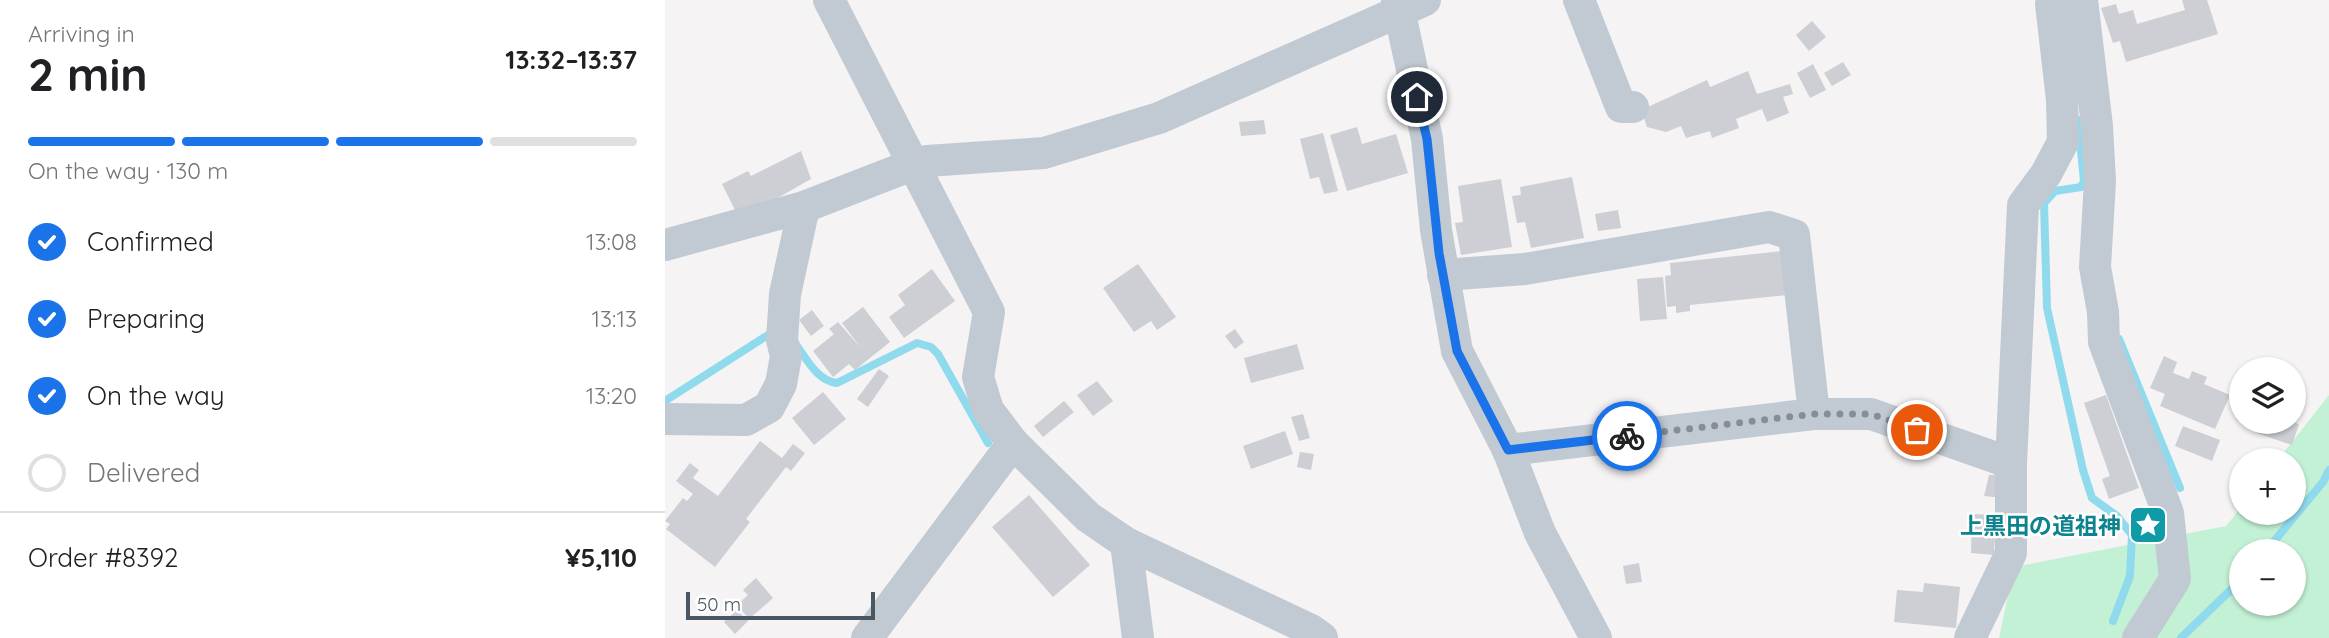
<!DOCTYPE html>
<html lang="en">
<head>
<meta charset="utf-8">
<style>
	:root { --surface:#fff; --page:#f2f2f2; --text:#202124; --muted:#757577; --line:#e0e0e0; --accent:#1a73e8 }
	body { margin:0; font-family:Quicksand,"Noto Sans JP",sans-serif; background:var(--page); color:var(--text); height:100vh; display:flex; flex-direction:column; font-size:26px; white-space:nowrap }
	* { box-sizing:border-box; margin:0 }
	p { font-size:23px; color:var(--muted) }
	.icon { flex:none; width:38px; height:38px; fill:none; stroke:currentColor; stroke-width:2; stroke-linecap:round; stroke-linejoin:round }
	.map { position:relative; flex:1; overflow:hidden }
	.details { display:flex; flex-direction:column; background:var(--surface); width:665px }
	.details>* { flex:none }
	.controls { position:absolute; left:1564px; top:357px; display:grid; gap:14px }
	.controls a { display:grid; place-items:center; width:77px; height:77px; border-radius:50%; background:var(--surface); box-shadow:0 2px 5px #0004; font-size:35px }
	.scale { position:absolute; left:21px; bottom:18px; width:189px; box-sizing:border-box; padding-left:7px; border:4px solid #4a5661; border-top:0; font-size:19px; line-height:24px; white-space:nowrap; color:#4a5661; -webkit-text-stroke:5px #fff; paint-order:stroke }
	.pin { position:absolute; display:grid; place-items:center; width:60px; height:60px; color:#fff; margin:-30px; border:4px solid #fff; border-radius:50%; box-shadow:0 2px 7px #0007 }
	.courier { position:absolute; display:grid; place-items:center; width:70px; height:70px; margin:-35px; border:5px solid #1a73e8; border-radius:50%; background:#fff; color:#222; box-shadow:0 2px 9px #0007 }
	.head em { font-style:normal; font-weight:700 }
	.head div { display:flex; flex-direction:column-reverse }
	.head { display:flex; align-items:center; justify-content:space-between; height:119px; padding:0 28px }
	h1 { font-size:46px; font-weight:700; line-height:52px }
	.bar { display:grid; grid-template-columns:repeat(4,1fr); gap:10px 7px; align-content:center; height:84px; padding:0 28px }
	.bar i { height:9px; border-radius:5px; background:var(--line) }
	.bar .active { background:var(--accent) }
	.bar p { grid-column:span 4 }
	.line { display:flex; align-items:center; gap:18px; padding:0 28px; border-top:2px solid var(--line) }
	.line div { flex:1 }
	ol { padding:0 28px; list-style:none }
	li { display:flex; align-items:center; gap:21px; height:77px }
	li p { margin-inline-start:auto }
	li .icon { padding:7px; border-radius:50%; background:var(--accent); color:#fff; stroke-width:4 }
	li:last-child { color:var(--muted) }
	li i { width:38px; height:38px; border:4px solid var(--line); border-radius:50% }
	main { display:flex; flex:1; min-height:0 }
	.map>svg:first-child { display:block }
	.green { fill:#c3f1d5; fill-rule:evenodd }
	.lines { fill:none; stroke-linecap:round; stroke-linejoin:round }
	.stream { stroke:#90daee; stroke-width:8 }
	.building { fill:#cdcfd5 }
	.minor { stroke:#c1cad2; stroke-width:32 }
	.done { stroke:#868d94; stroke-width:7; stroke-dasharray:0 12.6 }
	.route { stroke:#1a73e8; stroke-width:9 }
	.labels { text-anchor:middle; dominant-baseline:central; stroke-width:5; stroke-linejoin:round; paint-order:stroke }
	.culture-label { font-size:23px; font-weight:bold; fill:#0d838f; stroke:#fff; text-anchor:end }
</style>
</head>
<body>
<main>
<section class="details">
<div class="head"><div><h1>2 min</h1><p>Arriving in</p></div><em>13:32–13:37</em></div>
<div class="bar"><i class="active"></i><i class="active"></i><i class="active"></i><i></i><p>On the way · 130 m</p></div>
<ol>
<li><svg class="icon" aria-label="check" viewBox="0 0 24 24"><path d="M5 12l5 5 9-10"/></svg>Confirmed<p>13:08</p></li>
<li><svg class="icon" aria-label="check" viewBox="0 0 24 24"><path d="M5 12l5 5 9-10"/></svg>Preparing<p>13:13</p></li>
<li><svg class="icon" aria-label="check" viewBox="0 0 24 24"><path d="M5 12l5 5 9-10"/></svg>On the way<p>13:20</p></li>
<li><i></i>Delivered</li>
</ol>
<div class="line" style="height:91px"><div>Order #8392</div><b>¥5,110</b></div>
</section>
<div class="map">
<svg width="1664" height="638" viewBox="0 0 1664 638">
	<rect width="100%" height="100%" fill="#f5f3f3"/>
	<path class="green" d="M 1664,395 L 1664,638 L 1334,638 L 1349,567 L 1561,526 L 1577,506 L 1577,513 L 1629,513 L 1629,460 L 1613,460 ZM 1577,551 L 1629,551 L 1629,604 L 1577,604 Z"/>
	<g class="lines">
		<g class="stream">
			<polyline points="1413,120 1419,181 1416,187 1390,191 1379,203 1382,308 1418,470 1427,498 1452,516 1467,535 1465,576 1448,621"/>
			<polyline points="1454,339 1515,488"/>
			<path d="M 130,343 C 141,358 152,381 172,383 L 252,343 L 266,347 L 273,354 L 323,443"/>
			<polyline points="0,401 103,335"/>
			<polyline points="1601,551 1658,482 1664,470"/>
			<polyline points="1516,638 1577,579"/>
		</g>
	</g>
	<g class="building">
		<polygon points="1517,0 1542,0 1553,34 1461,62 1455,41 1448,43 1436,8 1451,4 1454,14 1468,10 1472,24 1520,10"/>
		<polygon points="1147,21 1161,37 1144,51 1131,35"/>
		<polygon points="1178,62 1186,75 1167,86 1159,73"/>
		<polygon points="1148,64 1161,90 1145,98 1132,73"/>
		<polygon points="1083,71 1092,94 1125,84 1128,94 1118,97 1124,113 1102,122 1097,109 1071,119 1074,128 1047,138 1045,131 1021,138 1016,126 1001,132 982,127 976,110 1042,80 1045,87"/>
		<polygon points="599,120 601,134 576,136 574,122"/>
		<polygon points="692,127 697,144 731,134 743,173 682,191 665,135"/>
		<polygon points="658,133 673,191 659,194 654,177 645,179 635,139"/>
		<polygon points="136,151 146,179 109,200 70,210 57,184 83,171 86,176"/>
		<polygon points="907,177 919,238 866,248 860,222 852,223 847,196 856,195 855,187"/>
		<polygon points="836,179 847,247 796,255 790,223 798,222 793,186"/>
		<polygon points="953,210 956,228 933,231 930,214"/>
		<polygon points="1118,251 1122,295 1025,305 1025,311 1011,313 1011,306 1002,307 1000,276 1006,275 1005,263"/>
		<polygon points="473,264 511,317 492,330 486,321 469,332 438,288"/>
		<polygon points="267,269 290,301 239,338 224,317 240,305 233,295"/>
		<polygon points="998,277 1002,319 975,321 972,279"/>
		<polygon points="198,307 225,342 190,370 184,364 168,377 148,351 169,334 164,329 173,322 196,348 177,323"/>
		<polygon points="147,310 159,326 146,336 134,320"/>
		<polygon points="570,329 579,342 570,349 560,336"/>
		<polygon points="632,344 639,369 586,383 579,358"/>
		<polygon points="1499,356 1512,362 1508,373 1524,379 1527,371 1542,377 1539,384 1565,395 1550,429 1495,406 1500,394 1485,388"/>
		<polygon points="214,369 224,376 203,407 192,399"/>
		<polygon points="432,381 448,401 428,416 412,395"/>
		<polygon points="158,392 181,419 149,445 127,418"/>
		<polygon points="1441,395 1474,488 1444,499 1437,479 1445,476 1419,403"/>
		<polygon points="399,401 409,412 378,437 369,426"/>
		<polygon points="638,414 645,438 634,441 626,417"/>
		<polygon points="1596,422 1628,422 1634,424 1627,445 1592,433"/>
		<polygon points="1518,426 1555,440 1547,461 1510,446"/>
		<polygon points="620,431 628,454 586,469 578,446"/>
		<polygon points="95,441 117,458 128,444 140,453 126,471 121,467 81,519 85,522 50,567 1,529 5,524 0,521 18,498 22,501 28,494 11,481 25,463 34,470 28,478 53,496"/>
		<polygon points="635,452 649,454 646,470 632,467"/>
		<polygon points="1330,468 1338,498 1319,496 1324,475 1329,475"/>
		<polygon points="364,495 425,565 388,597 327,527"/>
		<polygon points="1307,514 1331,515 1329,555 1306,553"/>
		<polygon points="974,563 977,582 961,584 958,566"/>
		<polygon points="91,578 108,598 84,619 72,605 83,595 78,590"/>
		<polygon points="1259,583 1295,587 1291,628 1229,622 1232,590 1258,592"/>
		<polygon points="72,610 83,621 70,634 59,622"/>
	</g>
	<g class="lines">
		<g class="minor">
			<polyline points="164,0 324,312 313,377 323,410 348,443 423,517 461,543 646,630 657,638"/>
			<polyline points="732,0 762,139 771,230 792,351 843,450 875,533 931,638"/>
			<polyline points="914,0 956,107 968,107"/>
			<polyline points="1417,0 1432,126 1435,181 1430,267 1438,312 1439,342 1503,513 1510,579 1473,638"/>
			<polyline points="0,245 139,207 247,165 262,161 379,153 494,118 760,0"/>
			<polyline points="778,275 860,269 1104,227 1129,235 1149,414"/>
			<polyline points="0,419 81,420 104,407 116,384 121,356 117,340 120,294 139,207"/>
			<polyline points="843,450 1149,414 1206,414 1346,463"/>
			<polyline points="461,543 473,638"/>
			<polyline points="202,638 348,443"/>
			<polyline points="1305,638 1346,553 1346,463 1358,205 1381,174 1398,142 1397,100 1386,4 1388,0"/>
		</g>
	</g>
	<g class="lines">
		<polyline class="done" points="962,436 1149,414 1206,414 1252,430"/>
		<polyline class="route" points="752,97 762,139 774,253 792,351 843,450 962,436"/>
	</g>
	<defs>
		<symbol id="sight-square" viewBox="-11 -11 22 22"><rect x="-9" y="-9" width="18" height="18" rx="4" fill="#0f9aa8" stroke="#fff"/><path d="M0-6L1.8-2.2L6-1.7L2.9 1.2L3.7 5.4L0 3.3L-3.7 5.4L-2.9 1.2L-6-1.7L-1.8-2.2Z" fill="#fff"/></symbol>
	</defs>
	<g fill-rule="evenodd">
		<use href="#sight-square" x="1461" y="503" width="44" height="44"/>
	</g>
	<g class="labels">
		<g class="culture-label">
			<text x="1456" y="525">上黒田の道祖神</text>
		</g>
	</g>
</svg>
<div class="controls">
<a><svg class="icon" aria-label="layers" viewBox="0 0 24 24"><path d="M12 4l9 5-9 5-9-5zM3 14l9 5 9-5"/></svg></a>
<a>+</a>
<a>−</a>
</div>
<div class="scale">50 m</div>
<div class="pin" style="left:1252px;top:430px;background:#ea580c"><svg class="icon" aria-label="bag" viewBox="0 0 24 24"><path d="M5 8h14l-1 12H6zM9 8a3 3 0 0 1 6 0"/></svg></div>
<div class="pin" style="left:752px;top:97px;background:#1f2937"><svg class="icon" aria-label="home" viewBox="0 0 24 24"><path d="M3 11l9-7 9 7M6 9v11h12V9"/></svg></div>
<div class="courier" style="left:962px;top:436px"><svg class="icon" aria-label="bike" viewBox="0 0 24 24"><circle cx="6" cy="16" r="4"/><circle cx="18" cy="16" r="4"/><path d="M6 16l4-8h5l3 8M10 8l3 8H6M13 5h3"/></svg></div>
</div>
</main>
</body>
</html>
